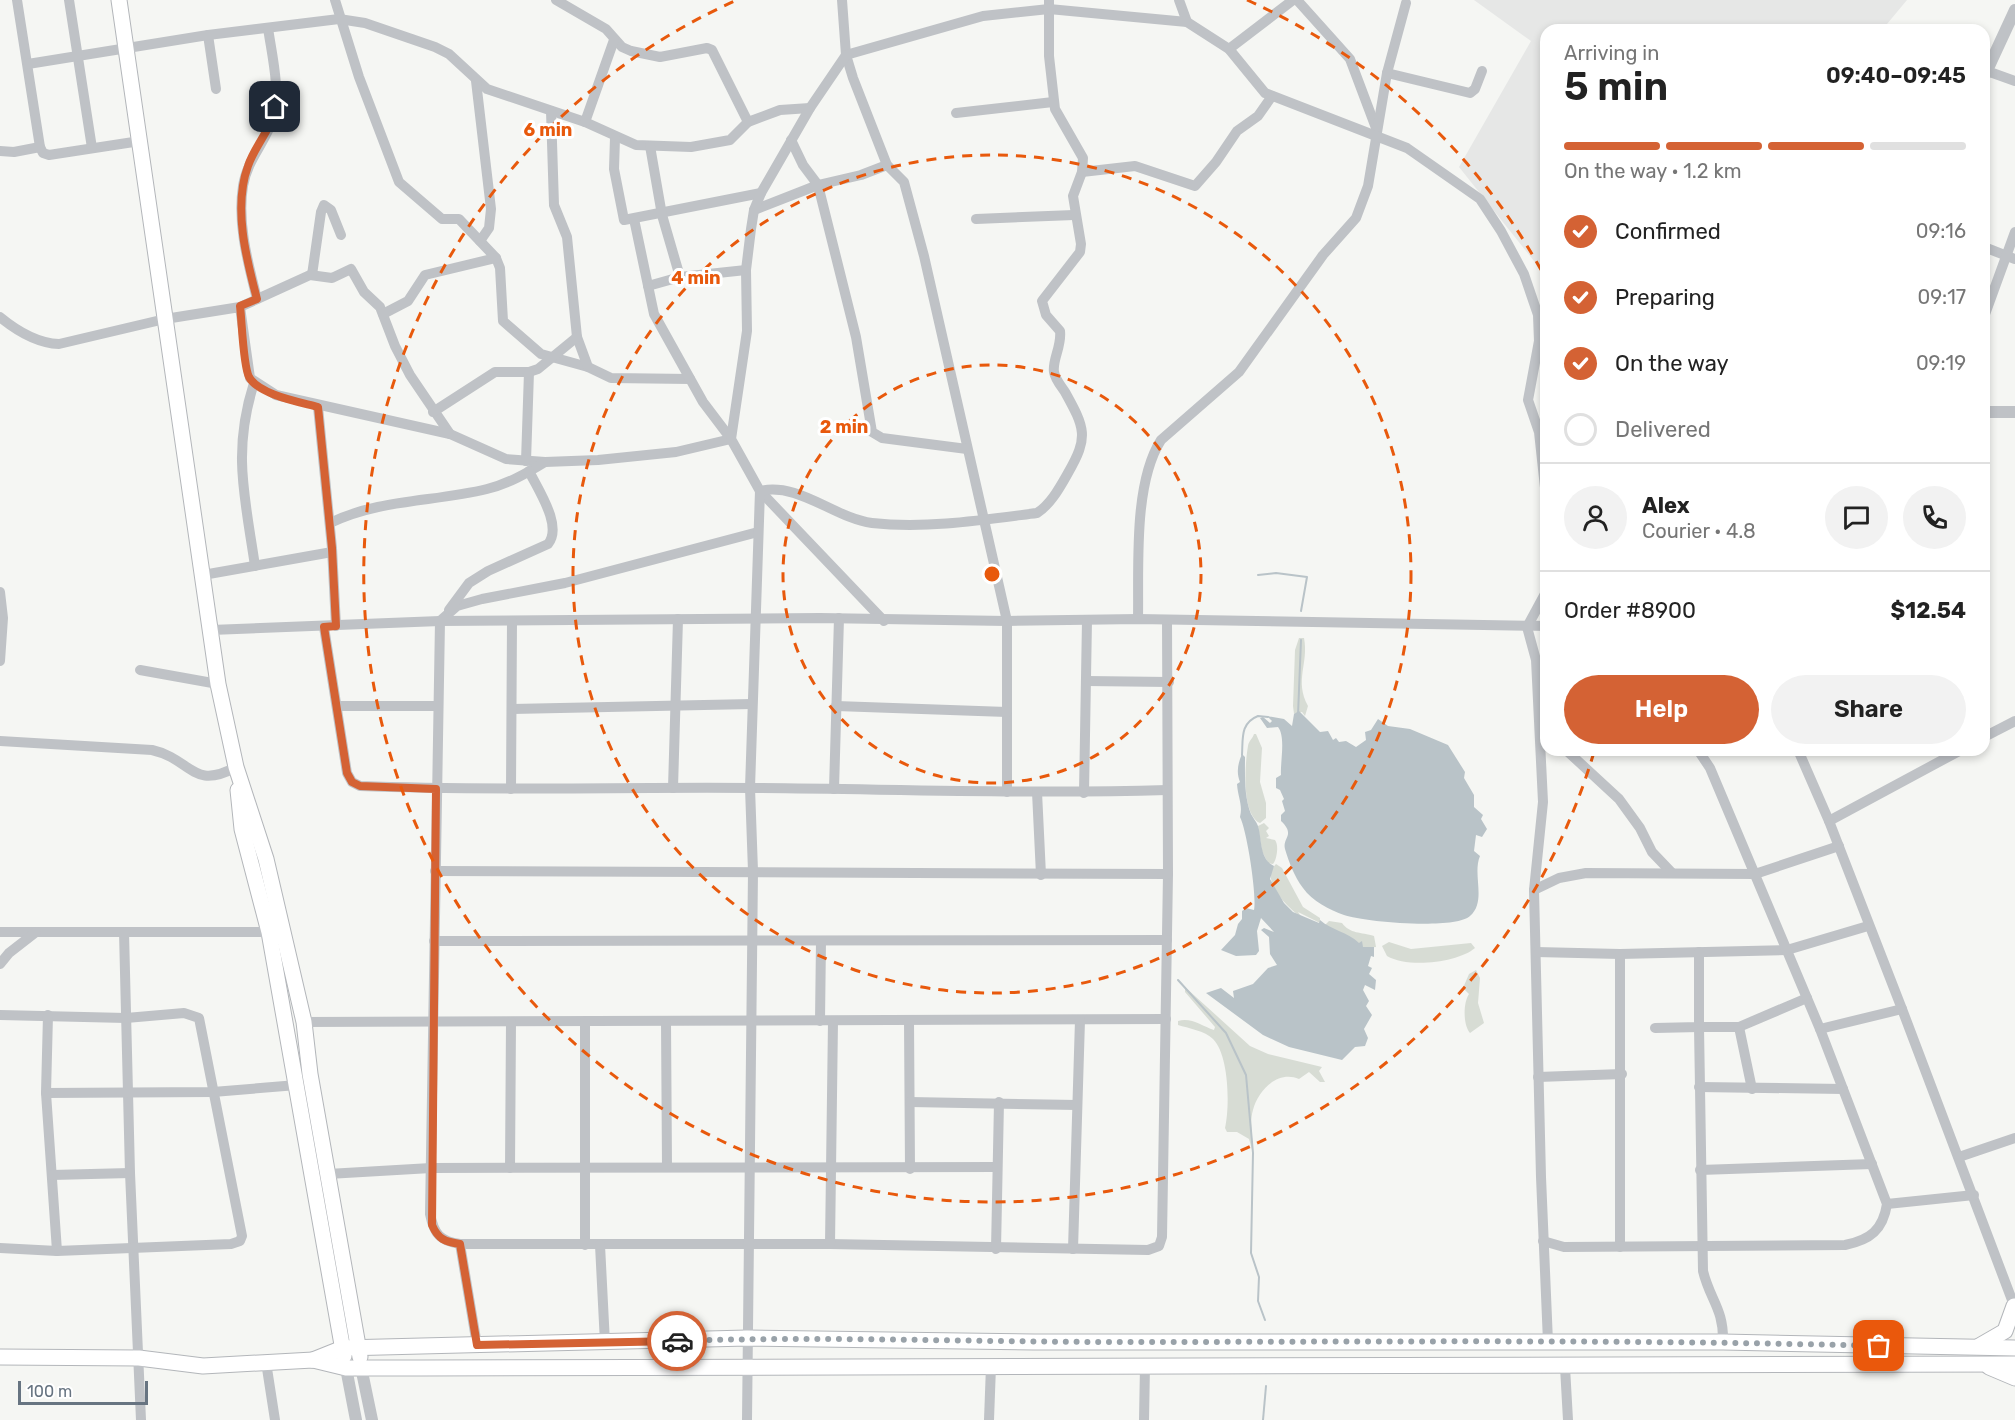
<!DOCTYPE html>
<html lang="en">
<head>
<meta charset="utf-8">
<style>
	:root { --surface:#fff; --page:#f2f2f2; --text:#222; --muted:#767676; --line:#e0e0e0; --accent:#d46234 }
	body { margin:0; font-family:Rubik,sans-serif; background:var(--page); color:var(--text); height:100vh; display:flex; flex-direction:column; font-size:22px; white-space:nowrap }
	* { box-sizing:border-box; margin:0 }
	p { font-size:20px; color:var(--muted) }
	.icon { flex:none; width:33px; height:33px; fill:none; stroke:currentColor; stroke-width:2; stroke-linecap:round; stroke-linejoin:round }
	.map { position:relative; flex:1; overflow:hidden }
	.details { position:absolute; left:1540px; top:24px; width:450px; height:732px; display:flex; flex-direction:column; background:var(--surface); border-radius:18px; box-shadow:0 3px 9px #0003 }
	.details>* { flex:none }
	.scale { position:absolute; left:18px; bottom:15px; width:130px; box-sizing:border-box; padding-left:6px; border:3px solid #677481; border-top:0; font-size:16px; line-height:21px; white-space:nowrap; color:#677481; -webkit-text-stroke:4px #fff; paint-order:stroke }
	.pin { position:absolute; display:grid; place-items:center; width:51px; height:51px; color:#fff; margin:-26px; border-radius:12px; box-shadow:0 3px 9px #0006 }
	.courier { position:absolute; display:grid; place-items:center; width:60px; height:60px; margin:-30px; border:4px solid #d46234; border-radius:50%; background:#fff; color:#222; box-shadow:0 2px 8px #0007 }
	.headline em { font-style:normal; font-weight:600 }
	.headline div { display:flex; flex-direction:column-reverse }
	.headline { display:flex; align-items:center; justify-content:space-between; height:102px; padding:0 24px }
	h1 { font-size:39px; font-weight:600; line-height:45px }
	.bar { display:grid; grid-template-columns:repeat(4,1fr); gap:9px 6px; align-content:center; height:72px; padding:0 24px }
	.bar i { height:8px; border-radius:4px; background:var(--line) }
	.bar .current { background:var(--accent) }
	.bar p { grid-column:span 4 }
	.line { display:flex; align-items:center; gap:15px; padding:0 24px; border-top:2px solid var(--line) }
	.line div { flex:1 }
	.round { display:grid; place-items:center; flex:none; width:63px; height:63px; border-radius:32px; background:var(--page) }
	ol { padding:0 24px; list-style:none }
	li { display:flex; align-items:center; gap:18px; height:66px }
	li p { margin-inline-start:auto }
	li .icon { padding:6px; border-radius:50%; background:var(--accent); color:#fff; stroke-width:4 }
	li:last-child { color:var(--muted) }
	li i { width:33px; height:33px; border:3px solid var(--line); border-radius:50% }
	.cta { display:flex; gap:12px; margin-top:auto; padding:12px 24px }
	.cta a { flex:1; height:69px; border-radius:36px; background:var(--accent); color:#fff; font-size:24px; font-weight:600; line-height:69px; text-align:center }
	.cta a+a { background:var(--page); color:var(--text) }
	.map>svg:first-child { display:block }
	.built { fill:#e6e7e6 }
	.green { fill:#d7dcd4 }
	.water { fill:#b9c3c8 }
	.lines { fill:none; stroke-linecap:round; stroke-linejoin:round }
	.stream { stroke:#b9c3c8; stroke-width:2 }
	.primary-casing { stroke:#b3b6ba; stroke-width:17 }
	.minor { stroke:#bfc2c6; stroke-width:10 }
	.tertiary { stroke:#bfc2c6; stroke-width:12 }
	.primary { stroke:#fff; stroke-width:15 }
	.done { stroke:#99a2a9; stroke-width:6; stroke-dasharray:0 10.8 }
	.route { stroke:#d46234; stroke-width:8 }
	.ring { fill:none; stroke:#e8590c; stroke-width:3; stroke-dasharray:10 8 }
	.centre { fill:#e8590c; stroke:#fff; stroke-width:3 }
	.ring-label { font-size:18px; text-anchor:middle; font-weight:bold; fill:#e8590c; stroke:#fff; stroke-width:6; stroke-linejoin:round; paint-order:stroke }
</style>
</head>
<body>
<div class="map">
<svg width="2015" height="1420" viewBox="0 0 2015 1420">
	<rect width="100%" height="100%" fill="#f5f6f3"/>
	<polygon class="built" points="1474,0 1907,0 1882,30 1546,30 1546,276 1459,167 1531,41"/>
	<g class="green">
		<path d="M 1299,638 L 1304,638 C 1309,664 1294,680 1308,706 L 1305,716 L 1302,712 L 1294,714 L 1293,706 L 1295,650 Z"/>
		<path d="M 1254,734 L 1256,734 L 1262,748 L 1260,782 L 1266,803 L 1266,818 L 1260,823 C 1241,814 1245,763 1248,746 C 1249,740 1252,740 1254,734 Z"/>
		<path d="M 1264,823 L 1269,828 L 1266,831 L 1269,836 L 1266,838 L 1275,840 C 1279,845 1277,859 1273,864 L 1268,863 L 1262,851 L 1258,826 Z"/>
		<path d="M 1276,864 L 1282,868 L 1303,907 L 1320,918 L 1320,923 L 1298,912 L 1302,918 C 1288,908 1259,880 1276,864 Z"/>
		<path d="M 1329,921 L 1342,923 C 1350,934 1361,932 1374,936 L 1376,947 L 1364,948 L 1346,935 L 1324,926 Z"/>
		<path d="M 1389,942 L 1411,949 L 1471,943 L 1475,948 C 1459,962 1409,969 1387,956 L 1382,946 Z"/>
		<path d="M 1476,970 L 1480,978 L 1478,1003 L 1484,1023 L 1470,1033 C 1463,1025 1463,1003 1469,994 L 1463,988 L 1469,974 Z"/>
		<path d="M 1185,987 L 1250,1046 L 1268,1054 L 1322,1067 L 1319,1071 L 1325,1082 L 1320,1082 L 1309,1072 L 1299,1079 C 1278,1070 1258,1090 1253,1110 C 1249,1123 1253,1139 1253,1153 L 1249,1139 L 1237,1132 L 1227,1132 L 1225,1128 C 1230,1106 1229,1055 1213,1039 C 1205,1031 1188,1028 1178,1025 L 1178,1021 C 1191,1017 1202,1026 1214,1030 L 1215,1027 L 1185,992 Z"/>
	</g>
	<g class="water">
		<path d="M 1299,711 L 1320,732 L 1328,731 L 1333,740 L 1336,738 L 1339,742 L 1346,741 L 1356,747 L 1366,740 L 1365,732 L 1371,730 L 1378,719 L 1388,726 L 1410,729 L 1448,745 L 1465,772 L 1464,778 L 1474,795 L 1474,807 L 1483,815 L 1481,819 L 1487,829 L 1482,837 L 1476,835 L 1474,851 L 1480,856 C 1472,875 1487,901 1470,916 C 1455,930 1363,922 1344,915 C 1330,910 1312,901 1303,888 C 1294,876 1289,862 1285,849 C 1282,838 1296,835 1281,821 L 1281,815 L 1285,811 L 1282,801 L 1284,799 L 1280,790 L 1276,788 L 1276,778 L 1281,775 C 1280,763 1286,737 1278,727 L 1267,728 L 1260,718 L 1263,717 L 1270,723 L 1272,721 L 1267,716 L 1284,719 L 1292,726 L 1294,714 Z"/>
		<path d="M 1242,754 L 1245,757 C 1245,775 1244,797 1251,814 C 1253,818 1256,821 1258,826 C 1262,838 1259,859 1274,866 L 1270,879 L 1284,903 L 1293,912 L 1319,923 L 1320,920 C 1331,930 1348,932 1359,943 L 1362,941 L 1363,947 L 1374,947 L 1374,957 L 1371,956 L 1368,966 L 1372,968 L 1369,974 L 1376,980 L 1375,990 L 1365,985 L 1363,990 L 1369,1001 L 1366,1006 L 1372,1015 L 1364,1029 L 1368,1038 L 1365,1046 L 1355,1047 L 1342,1060 L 1289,1047 L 1263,1035 L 1206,993 L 1221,988 L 1234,998 L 1233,991 L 1253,984 L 1268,968 L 1277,965 L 1270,954 L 1269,937 L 1261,930 L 1264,928 L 1274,932 L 1261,918 L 1257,931 L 1259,951 L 1256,955 L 1236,956 L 1221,950 L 1235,935 L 1238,924 L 1242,919 L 1242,911 L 1246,908 L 1254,910 C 1257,896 1247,831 1240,817 C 1243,805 1238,798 1237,784 L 1240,782 C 1236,772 1238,763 1242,754 Z"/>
	</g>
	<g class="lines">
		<g class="stream">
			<polyline points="1258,575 1276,573 1307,577 1301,611"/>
			<polyline points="1298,715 1301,640"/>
			<path d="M 1242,755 C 1243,739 1240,723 1258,716 L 1268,717"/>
			<polyline points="1178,980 1226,1033 1246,1075 1253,1153 1251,1253 1259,1277 1258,1301 1265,1320"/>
			<polyline points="1263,1420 1266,1386"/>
		</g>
		<defs>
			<g id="primary">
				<polyline points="119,0 218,684 236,767 266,859 304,1022 310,1074 360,1357"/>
				<polyline points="238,790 242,829 269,932 344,1356"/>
				<polyline points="1979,1346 2005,1331 2014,1306"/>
				<polyline points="0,1357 139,1358 203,1366 313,1360 346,1368 421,1368 2015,1364"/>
				<polyline points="313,1360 343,1348 747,1338 1034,1342 1723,1342 2015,1348"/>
				<polyline points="1989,1367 2015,1378"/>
			</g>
		</defs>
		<use href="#primary" class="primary-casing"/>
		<g class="minor">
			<polyline points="17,0 40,147 43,153 49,155 140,141"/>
			<polyline points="69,0 92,148"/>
			<polyline points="335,0 359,77 399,182 442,219 459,219 496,258 500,268 503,321 541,354 588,367 611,378 690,379"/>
			<polyline points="556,0 606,29 622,47 631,51 660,57 707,48 712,50 748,122"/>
			<polyline points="842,0 846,55 853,78 887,165 904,182 924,256 1007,621 1007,792"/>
			<polyline points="1179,0 1187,22"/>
			<polyline points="1297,0 1350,59 1376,128"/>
			<polyline points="208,35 216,89"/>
			<polyline points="1229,49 1293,0"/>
			<polyline points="28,64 208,35 339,19 365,23 435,47 449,54 487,89 585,122 636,145 691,147 730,140 748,122 780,110 810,108"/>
			<polyline points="1987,71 2015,81"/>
			<polyline points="1387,73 1470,93 1475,89 1482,71"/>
			<polyline points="476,81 491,209 489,228 480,241"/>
			<polyline points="551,111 554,205 567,237 577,337 588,367"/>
			<polyline points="956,113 1053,102"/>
			<polyline points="585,122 614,40"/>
			<polyline points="615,138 614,169 624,220 761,193"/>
			<polyline points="650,146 662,215 680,277"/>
			<polyline points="0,151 14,152 40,147"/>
			<polyline points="887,165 861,175 818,185 856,337 872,432 882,438 967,449"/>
			<polyline points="1082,172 1135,166 1195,186 1216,162 1237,131 1258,116 1272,96"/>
			<polyline points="754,210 818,185 803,165 791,140"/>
			<polyline points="976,219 1074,215"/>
			<polyline points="1984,247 2015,259"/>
			<polyline points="312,275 321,212 324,205 331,210 341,235"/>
			<polyline points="648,286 680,277 746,270"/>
			<path d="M 257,299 C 248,263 237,223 243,186 C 247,160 265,143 273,119 C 281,91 272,56 268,28"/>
			<polyline points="240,307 310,275 332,278 351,269 364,292 380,307 395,346 410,375 450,434"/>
			<polyline points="383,314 408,301 425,275 496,258"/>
			<path d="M 0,317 C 17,331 37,343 59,344 L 165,319 L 240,307 L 250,378 L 276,395 L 450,434 L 506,459 L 545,462 L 598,460 L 676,452 L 731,439 L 703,402 L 654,314 L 634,219"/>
			<polyline points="1984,317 2015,232"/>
			<path d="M 254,383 C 232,452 245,497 255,566"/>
			<polyline points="318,407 332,548 336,626"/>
			<polyline points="433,412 495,372 529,372 538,369 577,337"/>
			<polyline points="526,461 529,372"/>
			<path d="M 330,523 C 379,499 434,502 487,489 C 508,484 527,473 545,462"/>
			<path d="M 758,532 L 565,583 L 482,599 L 457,606 L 440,621 L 430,1214 C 434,1234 440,1241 460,1244 L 830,1244 L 1148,1250 L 1159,1246 L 1162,1237 L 1168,874 L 1167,620"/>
			<polyline points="203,575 332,552"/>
			<polyline points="0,592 3,618 0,661"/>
			<polyline points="1546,592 1527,627 1536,660 1543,802 1534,890 1541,1177 1548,1342"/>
			<path d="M 449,610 L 469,583 L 488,571 L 548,544 C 563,526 538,490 529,471"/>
			<path d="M 1138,619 C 1139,568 1133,484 1161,440 L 1239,372 L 1323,255 L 1356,218 L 1368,186 L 1387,73 L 1406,3"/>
			<polyline points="884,621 760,491 731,439 747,331 746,270 751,229 754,210 761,193 810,108 846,55 983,16 1049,9 1187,22 1229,49 1265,93 1407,148 1480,199 1501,231 1524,274 1538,315 1539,341 1528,400 1539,432 1546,497"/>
			<path d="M 324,627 L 347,773 L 352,782 L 360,786 C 490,791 620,787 750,788 C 889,789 1028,794 1167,790"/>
			<polyline points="211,630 440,621 820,618 1007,621 1138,619 1546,626"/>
			<polyline points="140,670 218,684"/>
			<polyline points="1087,681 1169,682"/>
			<polyline points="337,706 438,706"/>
			<polyline points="836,706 1007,712"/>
			<polyline points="512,709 752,704"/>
			<polyline points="1984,737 2015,721"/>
			<path d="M 0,741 L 152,750 C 192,759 192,791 236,767"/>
			<polyline points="1566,750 1619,799 1640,828 1652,852 1672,873"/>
			<polyline points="1798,750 1829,821 1902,1009 2015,1308"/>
			<polyline points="673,788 678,619"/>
			<polyline points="511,789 512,621"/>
			<polyline points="834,789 839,618"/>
			<polyline points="1037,792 1041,875"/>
			<polyline points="1084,793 1087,620"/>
			<polyline points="1829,821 1961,750"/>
			<polyline points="435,871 1168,874"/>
			<polyline points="1534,890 1559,878 1586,873 1755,874 1839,846"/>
			<polyline points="0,932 269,932"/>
			<polyline points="124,932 130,1173 141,1420"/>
			<polyline points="434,941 1167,940"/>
			<polyline points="1536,952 1620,954 1787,950 1868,926"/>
			<polyline points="1620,954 1620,1247"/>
			<polyline points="0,964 9,953 36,932"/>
			<polyline points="0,1015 126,1018 184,1013 199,1018 242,1236 240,1241 231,1244 57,1251 0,1248"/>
			<polyline points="48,1015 46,1093 57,1251"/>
			<polyline points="820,1021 821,941"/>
			<polyline points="909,1021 910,1169"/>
			<polyline points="304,1022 1166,1019"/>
			<polyline points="666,1022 667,1167"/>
			<polyline points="1739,1027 1807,998"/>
			<polyline points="1655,1028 1699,1027 1699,952"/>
			<polyline points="1820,1029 1902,1009"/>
			<polyline points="1538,1077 1622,1074"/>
			<polyline points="1699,1087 1843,1089"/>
			<polyline points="46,1093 213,1092 297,1085"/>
			<polyline points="910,1102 1077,1105"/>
			<polyline points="1959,1157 2015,1138"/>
			<polyline points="510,1168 511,1022"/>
			<polyline points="1700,1170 1872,1164"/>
			<polyline points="328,1174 431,1168 997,1167"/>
			<polyline points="52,1175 130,1173"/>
			<polyline points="1887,1204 1974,1195"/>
			<path d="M 1543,1241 L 1564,1247 L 1845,1245 C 1870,1240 1883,1230 1887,1204 L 1820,1029 L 1710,768 L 1698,750"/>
			<polyline points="460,1244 477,1345"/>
			<polyline points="830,1244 833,1021"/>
			<polyline points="585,1245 585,1022"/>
			<polyline points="600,1245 605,1343"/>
			<polyline points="996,1249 999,1102"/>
			<polyline points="1073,1249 1080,1020"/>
			<path d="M 1723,1342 C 1724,1309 1710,1300 1703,1271 L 1699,1027 L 1739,1027 L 1752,1089"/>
			<polyline points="266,1362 275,1420"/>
			<polyline points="1565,1367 1568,1420"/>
			<path d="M 747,1420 L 753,871 L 750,788 L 760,491 C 799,482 834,518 872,523 C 926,529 983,520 1037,513 C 1051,504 1060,487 1068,473 C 1089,437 1085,428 1065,392 C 1061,386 1055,379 1054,372 C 1052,360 1062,346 1060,331 L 1046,315 L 1042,301 L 1080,252 L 1081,244 L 1073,196 L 1082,172 L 1083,158 L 1055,109 L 1049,56 L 1049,0"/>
			<polyline points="989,1420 991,1366"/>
			<polyline points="1144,1420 1145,1366"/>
		</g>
		<g class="tertiary">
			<polyline points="1984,77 2015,10"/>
			<polyline points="1984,412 2015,412"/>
			<polyline points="361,1367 372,1420"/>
			<polyline points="346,1368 356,1420"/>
		</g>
		<use href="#primary" class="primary"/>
	</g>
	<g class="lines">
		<path class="done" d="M 677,1341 C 823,1336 971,1342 1118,1342 C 1371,1342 1625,1339 1879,1346"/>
		<path class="route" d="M 275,107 C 272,129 255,145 248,166 C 233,207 246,258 257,299 L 240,306 C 242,322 243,365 249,377 C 259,395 300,402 318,407 L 332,548 L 336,626 L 324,627 L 347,773 L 352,782 L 360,786 L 436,789 L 432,1225 C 438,1239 445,1242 460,1244 L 477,1345 L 677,1341"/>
	</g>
	<g class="ring">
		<circle cx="992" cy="574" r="209"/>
		<circle cx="992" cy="574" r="419"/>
		<path d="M1594 752A628 628 0 1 1 737 0M1247 0A628 628 0 0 1 1546 279"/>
	</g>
	<circle cx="992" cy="574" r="9" class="centre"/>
	<g class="ring-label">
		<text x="548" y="136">6 min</text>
		<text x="696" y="284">4 min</text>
		<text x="844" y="433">2 min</text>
	</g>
</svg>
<div class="scale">100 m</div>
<div class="pin" style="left:1879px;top:1346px;background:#ea580c"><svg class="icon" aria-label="bag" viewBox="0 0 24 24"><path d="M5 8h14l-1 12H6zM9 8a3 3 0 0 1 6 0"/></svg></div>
<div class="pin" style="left:275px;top:107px;background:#1f2937"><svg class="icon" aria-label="home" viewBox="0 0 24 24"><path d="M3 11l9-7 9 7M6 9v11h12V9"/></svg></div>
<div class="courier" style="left:677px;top:1341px"><svg class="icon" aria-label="car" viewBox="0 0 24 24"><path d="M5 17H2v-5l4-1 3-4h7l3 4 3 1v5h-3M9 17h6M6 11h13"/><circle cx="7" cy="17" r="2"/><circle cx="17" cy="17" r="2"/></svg></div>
<section class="details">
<div class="headline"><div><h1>5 min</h1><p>Arriving in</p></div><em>09:40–09:45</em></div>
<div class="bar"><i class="current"></i><i class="current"></i><i class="current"></i><i></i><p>On the way · 1.2 km</p></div>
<ol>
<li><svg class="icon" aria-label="check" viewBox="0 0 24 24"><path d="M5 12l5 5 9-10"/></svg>Confirmed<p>09:16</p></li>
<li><svg class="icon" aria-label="check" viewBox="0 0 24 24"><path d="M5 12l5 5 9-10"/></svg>Preparing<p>09:17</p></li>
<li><svg class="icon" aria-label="check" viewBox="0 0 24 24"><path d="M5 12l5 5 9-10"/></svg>On the way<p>09:19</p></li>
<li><i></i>Delivered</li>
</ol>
<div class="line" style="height:108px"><a class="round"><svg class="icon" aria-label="person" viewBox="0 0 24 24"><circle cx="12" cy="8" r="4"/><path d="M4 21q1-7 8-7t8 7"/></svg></a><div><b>Alex</b><p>Courier · 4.8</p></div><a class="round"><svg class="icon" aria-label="chat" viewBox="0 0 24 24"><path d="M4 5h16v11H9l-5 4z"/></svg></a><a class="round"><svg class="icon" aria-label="phone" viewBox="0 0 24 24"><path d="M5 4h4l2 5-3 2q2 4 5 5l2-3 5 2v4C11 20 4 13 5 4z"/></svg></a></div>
<div class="line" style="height:78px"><div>Order #8900</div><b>$12.54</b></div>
<div class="cta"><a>Help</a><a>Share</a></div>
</section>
</div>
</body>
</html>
